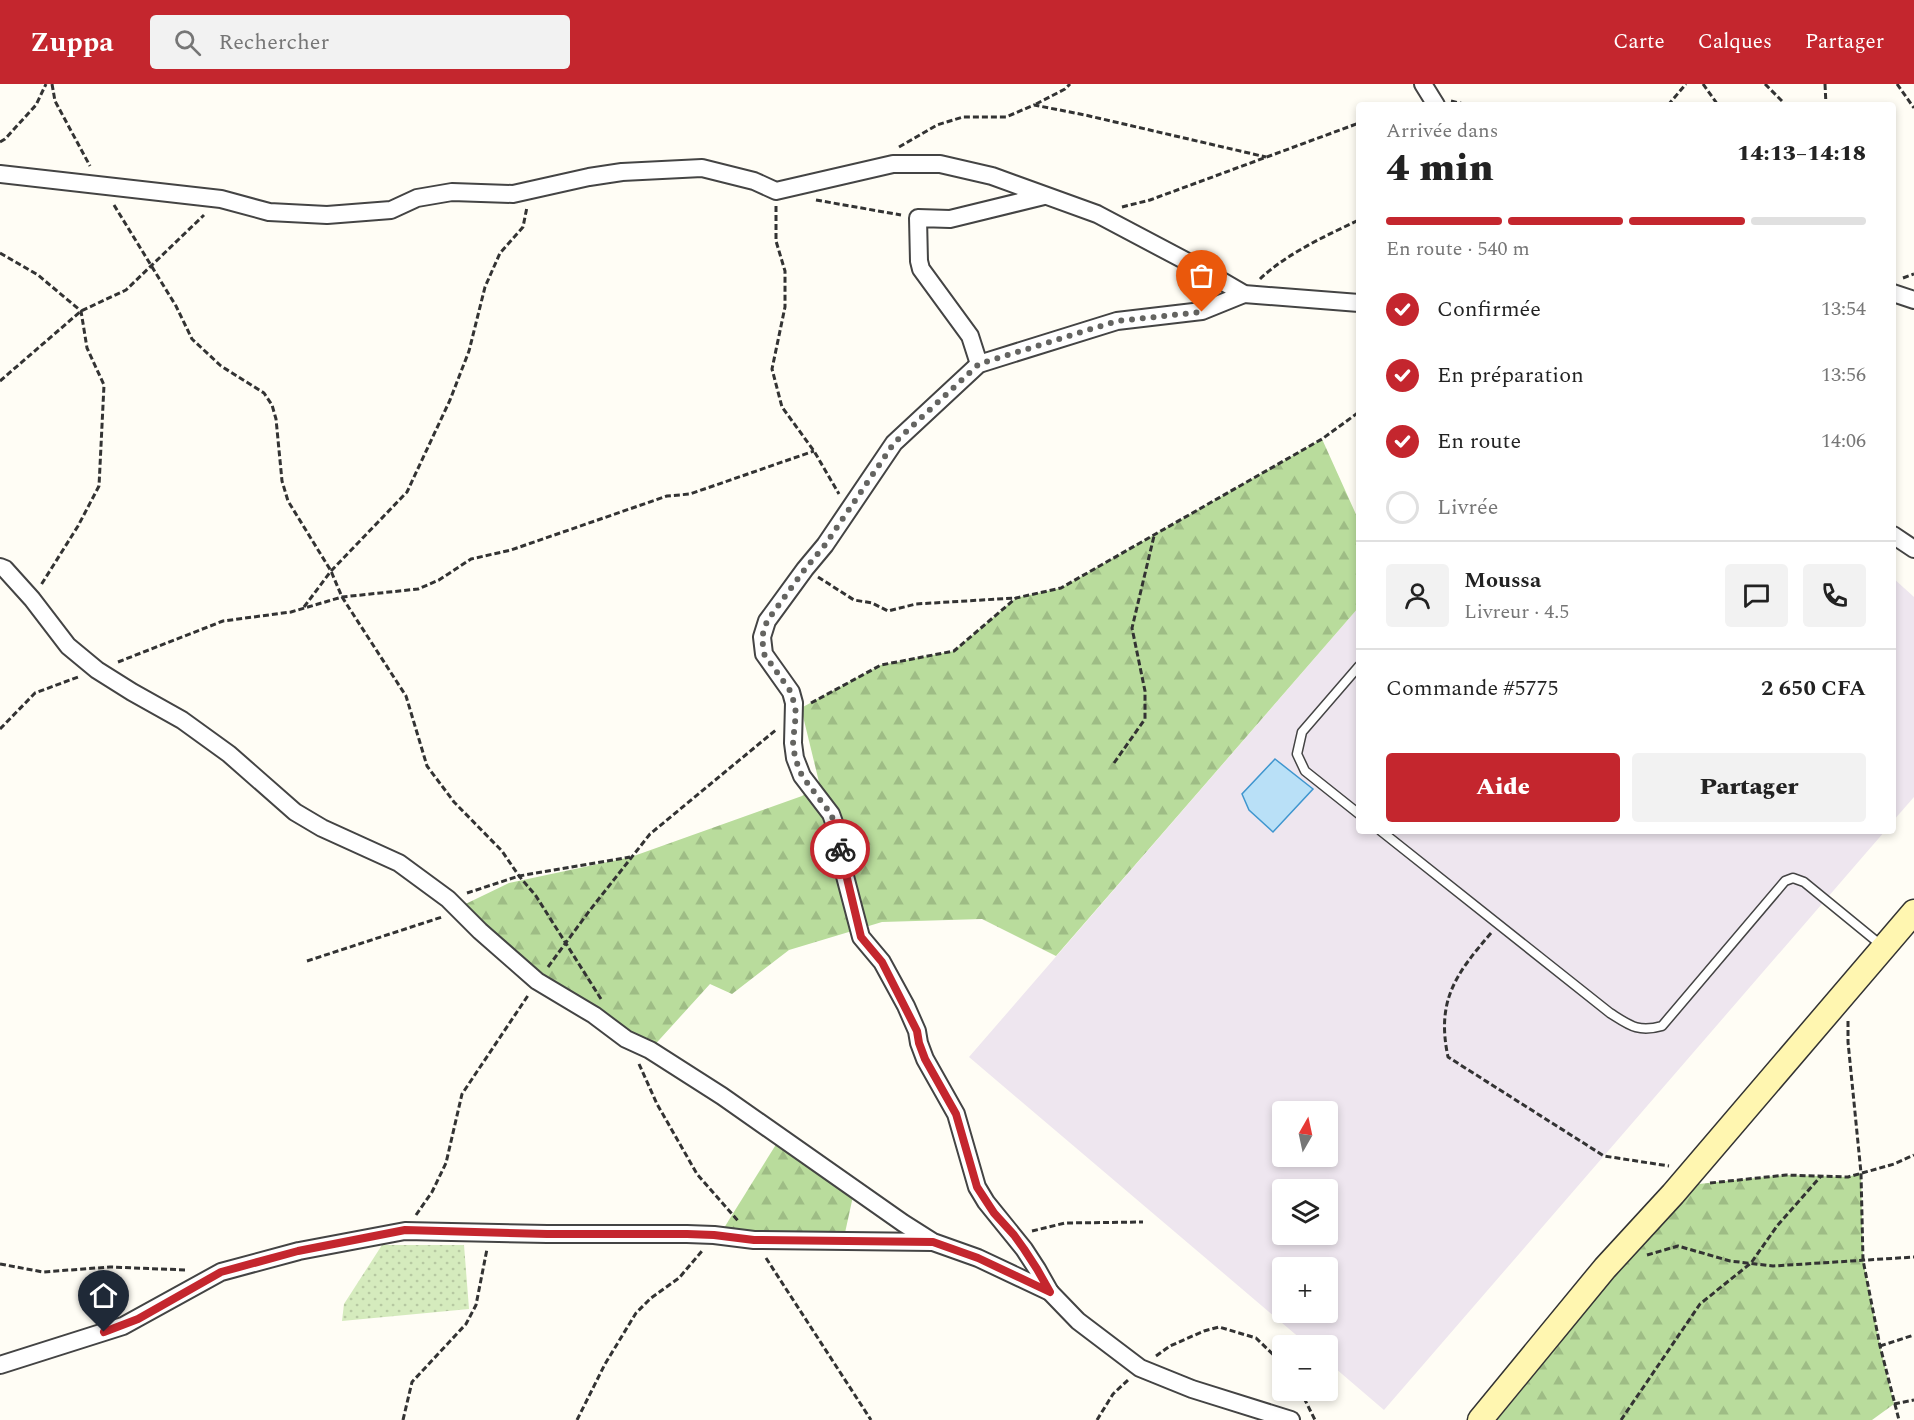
<!DOCTYPE html>
<html lang="fr">
<head>
<meta charset="utf-8">
<style>
	:root { --surface:#fff; --page:#f2f2f2; --text:#222; --muted:#767676; --line:#e0e0e0; --accent:#c4262e }
	body { margin:0; font-family:Spectral,serif; background:var(--page); color:var(--text); height:100vh; display:flex; flex-direction:column; font-size:22px; white-space:nowrap }
	* { box-sizing:border-box; margin:0 }
	p { font-size:20px; color:var(--muted) }
	.icon { flex:none; width:33px; height:33px; fill:none; stroke:currentColor; stroke-width:2; stroke-linecap:round; stroke-linejoin:round }
	.map { position:relative; flex:1; overflow:hidden }
	.drawer { position:absolute; left:1356px; top:18px; width:540px; height:732px; display:flex; flex-direction:column; background:var(--surface); border-radius:6px; box-shadow:0 3px 9px #0003 }
	.drawer>* { flex:none }
	.needle { width:39px; rotate:9deg }
	.controls { position:absolute; left:1272px; top:1017px; display:grid; gap:12px }
	.controls a { display:grid; place-items:center; width:66px; height:66px; border-radius:6px; background:var(--surface); box-shadow:0 3px 9px #0003; font-size:30px }
	.pin { position:absolute; display:grid; place-items:center; width:51px; height:51px; color:#fff; margin:-62px -26px; border-radius:50% 50% 50% 0; rotate:-45deg; box-shadow:0 0 6px #0007 }
	.pin .icon { rotate:45deg }
	.courier { position:absolute; display:grid; place-items:center; width:60px; height:60px; margin:-30px; border:4px solid #c4262e; border-radius:50%; background:#fff; color:#222; box-shadow:0 2px 8px #0007 }
	.summary em { font-style:normal; font-weight:800 }
	.summary div { display:flex; flex-direction:column-reverse }
	.summary { display:flex; align-items:center; justify-content:space-between; height:102px; padding:0 30px }
	h1 { font-size:39px; font-weight:800; line-height:45px }
	.bar { display:grid; grid-template-columns:repeat(4,1fr); gap:9px 6px; align-content:center; height:72px; padding:0 30px }
	.bar i { height:8px; border-radius:4px; background:var(--line) }
	.bar .selected { background:var(--accent) }
	.bar p { grid-column:span 4 }
	.line { display:flex; align-items:center; gap:15px; padding:0 30px; border-top:2px solid var(--line) }
	.line div { flex:1 }
	.round { display:grid; place-items:center; flex:none; width:63px; height:63px; border-radius:6px; background:var(--page) }
	ol { padding:0 30px; list-style:none }
	li { display:flex; align-items:center; gap:18px; height:66px }
	li p { margin-inline-start:auto }
	li .icon { padding:6px; border-radius:50%; background:var(--accent); color:#fff; stroke-width:4 }
	li:last-child { color:var(--muted) }
	li i { width:33px; height:33px; border:3px solid var(--line); border-radius:50% }
	.button { display:flex; gap:12px; margin-top:auto; padding:12px 30px }
	.button a { flex:1; height:69px; border-radius:6px; background:var(--accent); color:#fff; font-size:24px; font-weight:800; line-height:69px; text-align:center }
	.button a+a { background:var(--page); color:var(--text) }
	header { display:flex; align-items:center; gap:36px; box-sizing:border-box; height:84px; padding:0 30px; background:var(--accent); color:#fff }
	header strong { font-size:28px }
	nav { display:flex; gap:33px; margin-inline-start:auto; font-size:21px }
	.search { width:420px; height:54px; background:var(--page); display:flex; align-items:center; gap:15px; box-sizing:border-box; padding:0 21px; border-radius:6px; color:var(--muted); font-size:22px }
	.map>svg:first-child { display:block }
	.industrial { fill:#eee6ef; fill-rule:evenodd }
	.grass { fill:url(#grass-dots) }
	.forest { fill:url(#forest-firs) }
	.water { fill:#b9e0f7; stroke:#3f96cf; stroke-width:1.5 }
	.lines { fill:none; stroke-linecap:round; stroke-linejoin:round }
	.lane-casing { stroke:#444; stroke-width:11 }
	.street-casing { stroke:#444; stroke-width:20 }
	.secondary-casing { stroke:#333; stroke-width:27 }
	.path { stroke:#333; stroke-width:3; stroke-dasharray:6 3; stroke-linecap:butt }
	.lane { stroke:#fff; stroke-width:8 }
	.street { stroke:#fff; stroke-width:16 }
	.secondary { stroke:#fff6b0; stroke-width:24 }
	.done { stroke:#646461; stroke-width:6; stroke-dasharray:0 10.8 }
	.route { stroke:#c4262e; stroke-width:8 }
</style>
</head>
<body>
<header>
<strong>Zuppa</strong>
<div class="search"><svg class="icon" aria-label="search" viewBox="0 0 24 24"><circle cx="10" cy="10" r="6"/><path d="M15 15l6 6"/></svg>Rechercher</div>
<nav><a>Carte</a><a>Calques</a><a>Partager</a></nav>
</header>
<div class="map">
<svg width="1914" height="1336" viewBox="0 0 1914 1336">
	<defs>
		<pattern id="grass-dots" width="8" height="8" patternUnits="userSpaceOnUse" patternTransform="scale(1.5)"><rect width="8" height="8" fill="#d5ebbd"/><path d="M2 2h.1M6 6h.1" fill="none" stroke="#b6c8a1" stroke-width="1.8" stroke-linecap="round"/></pattern>
		<pattern id="forest-firs" width="22" height="20" patternUnits="userSpaceOnUse" patternTransform="scale(1.5)"><rect width="22" height="20" fill="#b9dc9c"/><path d="M5 1l3.5 6h-7zM16 11l3.5 6h-7z" fill="#9ebc85"/></pattern>
	</defs>
	<rect width="100%" height="100%" fill="#fffdf5"/>
	<g class="industrial">
		<polygon points="1893,494 1914,513 1914,713 1893,737"/>
		<path d="M 1359,523 L 1359,747 L 1885,747 L 1384,1326 L 1328,1278 L 1328,1262 L 1308,1261 L 969,973 ZM 1282,1028 L 1328,1028 L 1328,1072 L 1282,1072 ZM 1282,1106 L 1328,1106 L 1328,1150 L 1282,1150 ZM 1282,1184 L 1328,1184 L 1328,1228 L 1282,1228 Z"/>
	</g>
	<polygon class="grass" points="382,1161 464,1161 469,1225 342,1237 344,1220"/>
	<g class="forest">
		<polygon points="1322,355 1359,437 1359,523 1056,872 982,835 882,838 789,866 732,910 710,900 650,966 451,827 509,799 631,773 802,712 819,698 801,624 881,581 954,567 1016,514 1061,504"/>
		<polygon points="780,1054 855,1103 843,1158 719,1152"/>
		<polygon points="1861,1089 1863,1176 1880,1262 1894,1320 1872,1336 1497,1336 1689,1101 1786,1091 1848,1093"/>
	</g>
	<polygon class="water" points="1275,675 1313,705 1273,748 1249,726 1242,710"/>
	<g class="lines">
		<defs>
			<g id="lane">
				<polyline points="1359,582 1302,648 1297,670 1305,687 1359,730"/>
				<path d="M 1381,747 L 1610,929 C 1629,941 1638,949 1662,942 L 1785,797 L 1793,794 L 1804,798 L 1881,861"/>
			</g>
			<g id="street">
				<polyline points="1423,0 1436,21"/>
				<polyline points="0,90 221,115 269,128 327,131 391,126 417,114 452,108 513,110 589,93 622,88 702,84 754,97 776,107 893,80 940,80 992,92 1097,130 1201,185 1244,210 1359,219"/>
				<polyline points="1893,209 1914,216"/>
				<polyline points="979,280 970,252 921,185 919,177 918,134 950,135 1044,112"/>
				<polyline points="1893,451 1914,465"/>
				<polyline points="0,483 5,485 32,515 68,562 97,586 132,608 182,636 229,670 295,728 322,744 399,779 448,815 480,847 537,897 594,931 626,955 650,966 722,1012 903,1139 933,1158 978,1174 1050,1208 1078,1237 1140,1284 1192,1305 1291,1336"/>
				<polyline points="1050,1208 1037,1185 1024,1165 986,1118 977,1103 956,1030 925,975 919,959 917,947 906,922 882,878 861,853 841,777 836,744 831,730 802,692 795,674 793,659 794,619 791,608 764,570 762,553 767,537 805,485 825,461 894,359 979,280 1117,237 1202,227 1244,210"/>
				<polyline points="0,1281 123,1242 221,1188 299,1167 405,1147 547,1150 687,1150 714,1151 754,1156 932,1158"/>
			</g>
			<polyline id="secondary" points="1480,1336 1605,1184 1673,1110 1914,828"/>
		</defs>
		<use href="#lane" class="lane-casing"/>
		<use href="#street" class="street-casing"/>
		<use href="#secondary" class="secondary-casing"/>
		<g class="path">
			<polyline points="52,0 55,17 90,82"/>
			<polyline points="1703,0 1718,21"/>
			<polyline points="1765,0 1786,21"/>
			<polyline points="1825,0 1826,21"/>
			<polyline points="1897,0 1914,24"/>
			<polyline points="1451,17 1468,21"/>
			<polyline points="1036,20 1065,5 1070,0"/>
			<polyline points="1668,21 1686,0"/>
			<polyline points="0,58 5,55 36,21 46,0"/>
			<polyline points="899,63 937,41 963,33 1006,33 1034,21 1085,31 1266,73"/>
			<polyline points="816,116 901,131"/>
			<polyline points="114,121 176,222 192,255 221,282 264,309 272,321 276,335 282,397 288,417 331,487 342,513 406,612 427,682 454,718 502,767 519,792 536,812 601,915"/>
			<polyline points="776,122 776,157 785,187 785,223 772,285 782,323 814,367 839,410"/>
			<polyline points="1122,123 1150,116 1359,39"/>
			<polyline points="0,169 38,191 81,227 87,264 104,301 99,402 78,442 41,501"/>
			<polyline points="1903,194 1914,190"/>
			<path d="M 1260,195 C 1286,170 1327,151 1359,136"/>
			<polyline points="0,297 81,227 126,206 204,131"/>
			<polyline points="818,493 854,516 872,519 888,527 916,520 1015,514"/>
			<polyline points="304,523 331,487 407,408 450,316 469,267 485,203 500,169 523,143 527,123"/>
			<polyline points="118,578 223,537 291,528 342,513 418,505 439,496 471,475 511,466 667,412 690,410 814,367"/>
			<polyline points="811,619 881,581 954,567 1016,514 1061,504 1322,355 1359,328"/>
			<polyline points="0,645 35,609 78,593"/>
			<polyline points="1114,679 1145,635 1145,607 1132,544 1154,452"/>
			<polyline points="467,809 519,792 630,773"/>
			<path d="M 1491,849 C 1456,890 1436,916 1448,973 L 1604,1072 L 1669,1082"/>
			<polyline points="307,877 442,833"/>
			<polyline points="548,883 590,826 650,750 777,645"/>
			<polyline points="1848,937 1848,958 1861,1089 1863,1176 1880,1262 1899,1336"/>
			<polyline points="639,980 657,1020 697,1090 739,1138"/>
			<polyline points="1710,1099 1786,1091 1848,1093 1894,1080 1914,1071"/>
			<polyline points="416,1131 432,1108 446,1079 462,1010 529,910"/>
			<polyline points="1032,1147 1065,1139 1143,1138"/>
			<polyline points="1647,1171 1678,1162 1730,1177 1773,1182 1914,1173"/>
			<polyline points="766,1174 871,1336"/>
			<polyline points="0,1180 43,1188 110,1183 186,1186"/>
			<polyline points="1880,1262 1914,1251"/>
			<polyline points="1156,1272 1170,1262 1204,1247 1219,1243 1256,1254 1282,1279"/>
			<polyline points="1300,1306 1315,1336"/>
			<polyline points="1894,1320 1914,1316"/>
			<polyline points="403,1336 412,1298 466,1240 476,1221 487,1165"/>
			<polyline points="577,1336 605,1280 636,1229 651,1214 679,1194 702,1167"/>
			<polyline points="1097,1336 1113,1310 1128,1296"/>
			<polyline points="1621,1336 1700,1220 1751,1179 1777,1142 1821,1092"/>
		</g>
		<use href="#lane" class="lane"/>
		<use href="#street" class="street"/>
		<use href="#secondary" class="secondary"/>
	</g>
	<g class="lines">
		<polyline class="done" points="840,765 836,744 831,730 802,692 795,674 793,658 796,629 794,619 791,608 764,570 762,553 767,537 805,485 825,461 894,359 979,280 1117,237 1202,228"/>
		<polyline class="route" points="104,1248 138,1235 221,1188 298,1167 405,1146 547,1150 687,1150 714,1151 754,1156 933,1158 978,1174 1050,1208 1037,1185 1024,1165 1014,1151 994,1129 977,1103 956,1030 925,975 919,959 917,947 882,878 861,853 840,765"/>
	</g>
</svg>
<div class="controls">
<a><svg class="needle" viewBox="-14 -14 28 28"><path d="M0-13l5 13h-10z" fill="#e53935"/><path d="M0 13l5-13h-10z" fill="#767676"/></svg></a>
<a><svg class="icon" aria-label="layers" viewBox="0 0 24 24"><path d="M12 4l9 5-9 5-9-5zM3 14l9 5 9-5"/></svg></a>
<a>+</a>
<a>−</a>
</div>
<div class="pin" style="left:1202px;top:228px;background:#ea580c"><svg class="icon" aria-label="bag" viewBox="0 0 24 24"><path d="M5 8h14l-1 12H6zM9 8a3 3 0 0 1 6 0"/></svg></div>
<div class="pin" style="left:104px;top:1248px;background:#1f2937"><svg class="icon" aria-label="home" viewBox="0 0 24 24"><path d="M3 11l9-7 9 7M6 9v11h12V9"/></svg></div>
<div class="courier" style="left:840px;top:765px"><svg class="icon" aria-label="bike" viewBox="0 0 24 24"><circle cx="6" cy="16" r="4"/><circle cx="18" cy="16" r="4"/><path d="M6 16l4-8h5l3 8M10 8l3 8H6M13 5h3"/></svg></div>
<section class="drawer">
<div class="summary"><div><h1>4 min</h1><p>Arrivée dans</p></div><em>14:13–14:18</em></div>
<div class="bar"><i class="selected"></i><i class="selected"></i><i class="selected"></i><i></i><p>En route · 540 m</p></div>
<ol>
<li><svg class="icon" aria-label="check" viewBox="0 0 24 24"><path d="M5 12l5 5 9-10"/></svg>Confirmée<p>13:54</p></li>
<li><svg class="icon" aria-label="check" viewBox="0 0 24 24"><path d="M5 12l5 5 9-10"/></svg>En préparation<p>13:56</p></li>
<li><svg class="icon" aria-label="check" viewBox="0 0 24 24"><path d="M5 12l5 5 9-10"/></svg>En route<p>14:06</p></li>
<li><i></i>Livrée</li>
</ol>
<div class="line" style="height:108px"><a class="round"><svg class="icon" aria-label="person" viewBox="0 0 24 24"><circle cx="12" cy="8" r="4"/><path d="M4 21q1-7 8-7t8 7"/></svg></a><div><b>Moussa</b><p>Livreur · 4.5</p></div><a class="round"><svg class="icon" aria-label="chat" viewBox="0 0 24 24"><path d="M4 5h16v11H9l-5 4z"/></svg></a><a class="round"><svg class="icon" aria-label="phone" viewBox="0 0 24 24"><path d="M5 4h4l2 5-3 2q2 4 5 5l2-3 5 2v4C11 20 4 13 5 4z"/></svg></a></div>
<div class="line" style="height:78px"><div>Commande #5775</div><b>2 650 CFA</b></div>
<div class="button"><a>Aide</a><a>Partager</a></div>
</section>
</div>
</body>
</html>
